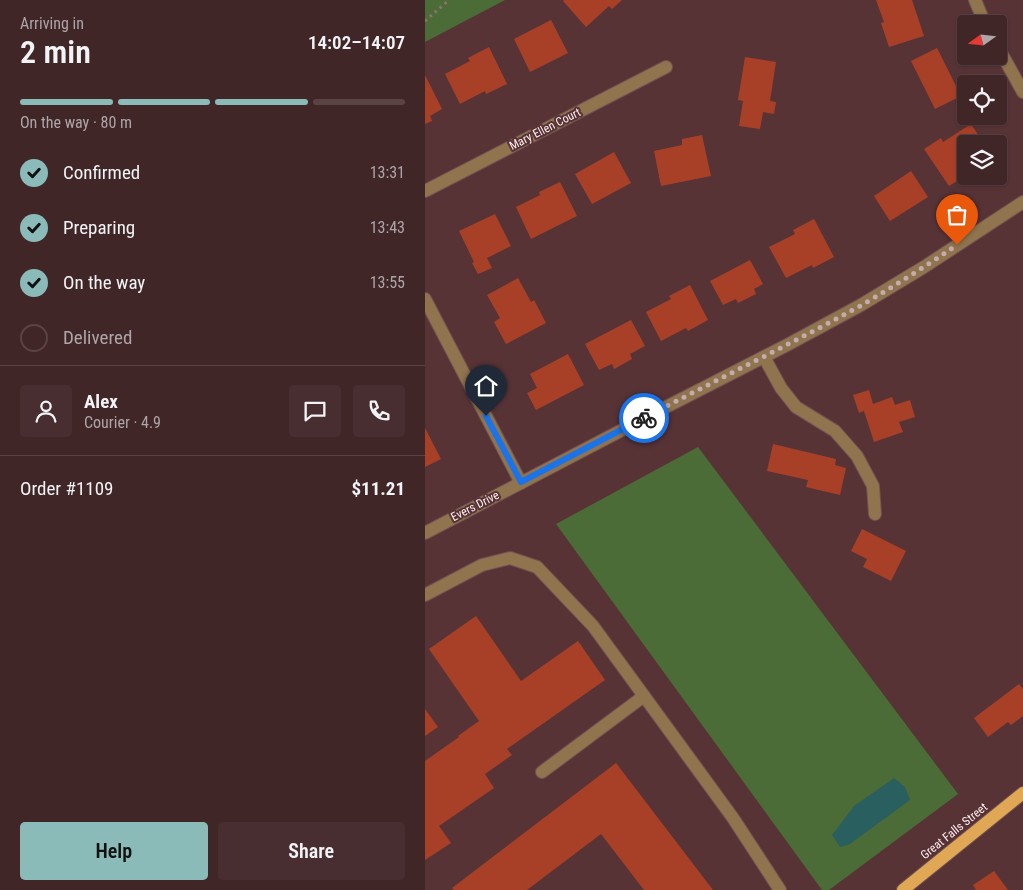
<!DOCTYPE html>
<html lang="en">
<head>
<meta charset="utf-8">
<style>
	:root { --surface:#412628; --page:#482e30; --text:#f1f3f6; --muted:#aea5a8; --line:#5a4345; --accent:#8bbbb9 }
	body { margin:0; font-family:"Roboto Condensed",sans-serif; background:var(--page); color:var(--text); height:100vh; display:flex; flex-direction:column; font-size:19px; white-space:nowrap }
	* { box-sizing:border-box; margin:0 }
	p { font-size:16px; color:var(--muted) }
	.icon { flex:none; width:28px; height:28px; fill:none; stroke:currentColor; stroke-width:2; stroke-linecap:round; stroke-linejoin:round }
	.map { position:relative; flex:1; overflow:hidden }
	.panel { display:flex; flex-direction:column; background:var(--surface); width:425px }
	.panel>* { flex:none }
	.needle { width:32px; rotate:255deg }
	.fabs { position:absolute; left:532px; top:15px; display:grid; gap:10px }
	.fabs a { display:grid; place-items:center; width:50px; height:50px; border-radius:5px; background:var(--surface); box-shadow:0 1px 4px #0004,0 0 0 1px var(--line); font-size:25px }
	.pin { position:absolute; display:grid; place-items:center; width:42px; height:42px; color:#fff; margin:-51px -21px; border-radius:50% 50% 50% 0; rotate:-45deg; box-shadow:0 0 5px #0007 }
	.pin .icon { rotate:45deg }
	.courier { position:absolute; display:grid; place-items:center; width:50px; height:50px; margin:-25px; border:4px solid #1a73e8; border-radius:50%; background:#fff; color:#222; box-shadow:0 1px 6px #0007 }
	.summary em { font-style:normal; font-weight:600 }
	.summary div { display:flex; flex-direction:column-reverse }
	.summary { display:flex; align-items:center; justify-content:space-between; height:85px; padding:0 20px }
	h1 { font-size:32px; font-weight:600; line-height:38px }
	.bar { display:grid; grid-template-columns:repeat(4,1fr); gap:8px 5px; align-content:center; height:60px; padding:0 20px }
	.bar i { height:6px; border-radius:4px; background:var(--line) }
	.bar .active { background:var(--accent) }
	.bar p { grid-column:span 4 }
	.line { display:flex; align-items:center; gap:12px; padding:0 20px; border-top:1px solid var(--line) }
	.line div { flex:1 }
	.round { display:grid; place-items:center; flex:none; width:52px; height:52px; border-radius:5px; background:var(--page) }
	ol { padding:0 20px; list-style:none }
	li { display:flex; align-items:center; gap:15px; height:55px }
	li p { margin-inline-start:auto }
	li .icon { padding:5px; border-radius:50%; background:var(--accent); color:#111; stroke-width:4 }
	li:last-child { color:var(--muted) }
	li i { width:28px; height:28px; border:2px solid var(--line); border-radius:50% }
	.primary-button { display:flex; gap:10px; margin-top:auto; padding:10px 20px }
	.primary-button a { flex:1; height:58px; border-radius:5px; background:var(--accent); color:#111; font-size:20px; font-weight:600; line-height:58px; text-align:center }
	.primary-button a+a { background:var(--page); color:var(--text) }
	main { display:flex; flex:1; min-height:0 }
	.map>svg:first-child { display:block }
	.green { fill:#4b6c36 }
	.water { fill:#295f5e }
	.building { fill:#a84028 }
	.lines { fill:none; stroke-linecap:round; stroke-linejoin:round }
	.minor-casing { stroke:#725053; stroke-width:14 }
	.major-casing { stroke:#725053; stroke-width:14 }
	.path { stroke:#8f7173; stroke-width:3; stroke-dasharray:2.5 4; stroke-linecap:butt }
	.minor { stroke:#90744e; stroke-width:12 }
	.major { stroke:#e0a754; stroke-width:12 }
	.done { stroke:#c4abac; stroke-width:5; stroke-dasharray:0 9 }
	.route { stroke:#1a73e8; stroke-width:6 }
	.labels { text-anchor:middle; dominant-baseline:central; stroke-width:4; stroke-linejoin:round; paint-order:stroke }
	.street-label { font-size:12px; fill:#feebec; stroke:#573336 }
</style>
</head>
<body>
<main>
<section class="panel">
<div class="summary"><div><h1>2 min</h1><p>Arriving in</p></div><em>14:02–14:07</em></div>
<div class="bar"><i class="active"></i><i class="active"></i><i class="active"></i><i></i><p>On the way · 80 m</p></div>
<ol>
<li><svg class="icon" aria-label="check" viewBox="0 0 24 24"><path d="M5 12l5 5 9-10"/></svg>Confirmed<p>13:31</p></li>
<li><svg class="icon" aria-label="check" viewBox="0 0 24 24"><path d="M5 12l5 5 9-10"/></svg>Preparing<p>13:43</p></li>
<li><svg class="icon" aria-label="check" viewBox="0 0 24 24"><path d="M5 12l5 5 9-10"/></svg>On the way<p>13:55</p></li>
<li><i></i>Delivered</li>
</ol>
<div class="line" style="height:90px"><a class="round"><svg class="icon" aria-label="person" viewBox="0 0 24 24"><circle cx="12" cy="8" r="4"/><path d="M4 21q1-7 8-7t8 7"/></svg></a><div><b>Alex</b><p>Courier · 4.9</p></div><a class="round"><svg class="icon" aria-label="chat" viewBox="0 0 24 24"><path d="M4 5h16v11H9l-5 4z"/></svg></a><a class="round"><svg class="icon" aria-label="phone" viewBox="0 0 24 24"><path d="M5 4h4l2 5-3 2q2 4 5 5l2-3 5 2v4C11 20 4 13 5 4z"/></svg></a></div>
<div class="line" style="height:65px"><div>Order #1109</div><b>$11.21</b></div>
<div class="primary-button"><a>Help</a><a>Share</a></div>
</section>
<div class="map">
<svg width="598" height="890" viewBox="0 0 598 890">
	<rect width="100%" height="100%" fill="#573336"/>
	<g class="green">
		<polygon points="0,0 80,0 0,42"/>
		<polygon points="273,447 533,794 404,890 397,890 131,524"/>
	</g>
	<polygon class="water" points="469,778 480,787 485,800 425,844 415,847 407,835 429,806"/>
	<g class="building">
		<polygon points="139,0 197,0 187,9 184,6 161,27 138,1"/>
		<polygon points="451,0 487,0 499,36 464,47 456,23 459,22"/>
		<polygon points="126,20 143,53 105,72 89,39"/>
		<polygon points="64,47 82,84 61,94 60,91 35,104 20,74 45,61 43,58"/>
		<polygon points="512,48 536,96 510,109 486,61"/>
		<polygon points="320,57 351,62 345,101 351,102 349,114 338,112 335,129 314,126 318,101 313,100"/>
		<polygon points="0,75 17,109 5,116 7,121 0,124"/>
		<polygon points="546,124 559,144 541,144 541,168 537,171 540,176 524,186 499,149 516,138 518,142"/>
		<polygon points="277,135 286,176 236,186 229,151 257,145 257,139"/>
		<polygon points="189,152 206,183 167,204 150,174"/>
		<polygon points="486,171 503,197 465,221 449,196"/>
		<polygon points="135,182 152,216 106,239 91,207 115,195 114,192"/>
		<polygon points="70,214 86,246 62,258 67,268 53,274 47,263 49,262 34,231"/>
		<polygon points="389,219 409,257 388,268 387,265 361,278 344,247 370,234 368,230"/>
		<polygon points="325,260 338,284 329,289 331,294 313,303 311,299 298,305 285,281"/>
		<polygon points="93,278 106,302 109,300 121,323 81,344 69,322 75,318 62,295"/>
		<polygon points="265,285 283,320 263,331 261,328 236,341 221,312 246,299 244,296"/>
		<polygon points="206,320 220,346 205,354 207,359 189,369 187,364 174,370 160,344"/>
		<polygon points="143,354 159,385 111,410 102,393 112,388 105,374"/>
		<polygon points="444,390 448,404 467,397 470,405 485,400 490,417 474,422 478,432 449,442 439,411 434,413 428,395"/>
		<polygon points="0,428 16,459 0,467"/>
		<polygon points="348,444 411,459 410,465 421,468 415,495 381,487 383,480 342,471"/>
		<polygon points="437,529 481,551 466,581 438,567 442,559 426,551"/>
		<polygon points="51,616 96,681 153,641 180,680 82,749 87,755 60,774 69,788 14,826 26,843 0,860 0,761 34,737 33,736 54,721 4,649"/>
		<polygon points="594,684 598,689 598,716 586,725 583,722 563,737 549,718"/>
		<polygon points="0,709 13,727 0,736"/>
		<polygon points="191,763 288,890 219,890 176,834 102,890 29,890 27,888"/>
		<polygon points="569,871 583,890 551,890 548,885"/>
	</g>
	<g class="lines">
		<defs>
			<g id="minor">
				<polyline points="550,0 560,24"/>
				<polyline points="574,49 598,92"/>
				<polyline points="0,191 241,67"/>
				<polyline points="0,299 96,483"/>
				<polyline points="339,357 356,388 371,407 410,431 432,456 448,486 450,514"/>
				<polyline points="0,533 243,406 362,345 436,305 499,267 598,202"/>
				<polyline points="0,595 57,565 85,558 112,567 168,626 308,818 355,890"/>
				<polyline points="117,772 219,696"/>
			</g>
			<polyline id="major" points="478,890 598,793"/>
		</defs>
		<use href="#minor" class="minor-casing"/>
		<use href="#major" class="major-casing"/>
		<polyline class="path" points="0,21 24,0"/>
		<use href="#minor" class="minor"/>
		<use href="#major" class="major"/>
	</g>
	<g class="lines">
		<path class="done" d="M 219,418 C 291,380 364,345 435,306 C 468,287 501,266 532,245"/>
		<polyline class="route" points="61,416 96,482 219,418"/>
	</g>
	<g class="labels">
		<g class="street-label">
			<text transform="translate(120 129) rotate(-27)">Mary Ellen Court</text>
			<text transform="translate(50 506) rotate(-27)">Evers Drive</text>
			<text transform="translate(529 831) rotate(-39)">Great Falls Street</text>
		</g>
	</g>
</svg>
<div class="fabs">
<a><svg class="needle" viewBox="-14 -14 28 28"><path d="M0-13l5 13h-10z" fill="#e53935"/><path d="M0 13l5-13h-10z" fill="#aea5a8"/></svg></a>
<a><svg class="icon" aria-label="locate" viewBox="0 0 24 24"><circle cx="12" cy="12" r="6"/><path d="M12 2v4M12 18v4M2 12h4M18 12h4"/></svg></a>
<a><svg class="icon" aria-label="layers" viewBox="0 0 24 24"><path d="M12 4l9 5-9 5-9-5zM3 14l9 5 9-5"/></svg></a>
</div>
<div class="pin" style="left:532px;top:245px;background:#ea580c"><svg class="icon" aria-label="bag" viewBox="0 0 24 24"><path d="M5 8h14l-1 12H6zM9 8a3 3 0 0 1 6 0"/></svg></div>
<div class="pin" style="left:61px;top:416px;background:#1f2937"><svg class="icon" aria-label="home" viewBox="0 0 24 24"><path d="M3 11l9-7 9 7M6 9v11h12V9"/></svg></div>
<div class="courier" style="left:219px;top:418px"><svg class="icon" aria-label="bike" viewBox="0 0 24 24"><circle cx="6" cy="16" r="4"/><circle cx="18" cy="16" r="4"/><path d="M6 16l4-8h5l3 8M10 8l3 8H6M13 5h3"/></svg></div>
</div>
</main>
</body>
</html>
